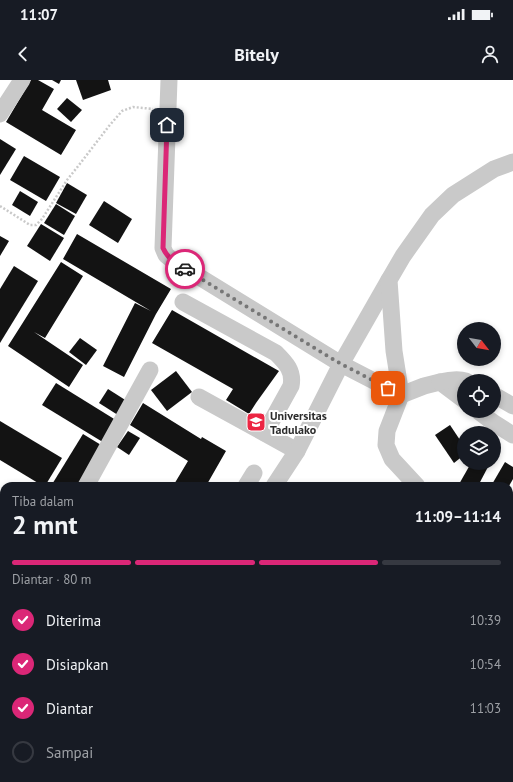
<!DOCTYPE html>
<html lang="id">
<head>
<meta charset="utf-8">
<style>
	:root { --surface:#171b24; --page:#242831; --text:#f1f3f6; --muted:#9ea1a6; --line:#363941; --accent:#db2777 }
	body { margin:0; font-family:"PT Sans",sans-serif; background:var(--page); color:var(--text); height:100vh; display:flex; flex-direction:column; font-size:15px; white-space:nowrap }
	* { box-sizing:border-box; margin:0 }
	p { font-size:13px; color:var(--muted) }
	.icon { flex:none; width:22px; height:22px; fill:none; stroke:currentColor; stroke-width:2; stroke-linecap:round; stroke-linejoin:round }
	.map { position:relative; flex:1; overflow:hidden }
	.panel { position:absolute; left:0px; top:402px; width:513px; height:300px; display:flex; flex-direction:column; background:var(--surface); border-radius:12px 12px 0 0; box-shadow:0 2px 6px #0003 }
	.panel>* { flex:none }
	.needle { width:26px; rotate:121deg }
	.fabs { position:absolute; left:457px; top:242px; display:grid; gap:8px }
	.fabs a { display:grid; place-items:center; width:44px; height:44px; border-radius:50%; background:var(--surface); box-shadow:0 2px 6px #0003; font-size:20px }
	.pin { position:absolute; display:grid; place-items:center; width:34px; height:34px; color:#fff; margin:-17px; border-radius:8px; box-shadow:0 2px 6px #0006 }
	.courier { position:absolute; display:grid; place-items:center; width:40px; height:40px; margin:-20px; border:3px solid #db2777; border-radius:50%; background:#fff; color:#222; box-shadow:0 1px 5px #0007 }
	.headline em { font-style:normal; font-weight:600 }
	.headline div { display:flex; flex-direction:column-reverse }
	.headline { display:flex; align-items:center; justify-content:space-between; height:68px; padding:0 12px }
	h1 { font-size:26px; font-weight:600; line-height:30px }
	.bar { display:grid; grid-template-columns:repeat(4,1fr); gap:6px 4px; align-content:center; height:48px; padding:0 12px }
	.bar i { height:5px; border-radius:3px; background:var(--line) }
	.bar .active { background:var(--accent) }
	.bar p { grid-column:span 4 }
	ol { padding:0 12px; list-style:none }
	li { display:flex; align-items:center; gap:12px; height:44px }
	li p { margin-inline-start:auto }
	li .icon { padding:4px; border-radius:50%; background:var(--accent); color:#fff; stroke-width:4 }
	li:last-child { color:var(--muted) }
	li i { width:22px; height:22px; border:2px solid var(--line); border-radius:50% }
	.status { display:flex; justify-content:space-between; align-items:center; height:28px; padding:0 20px; background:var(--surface); direction:ltr }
	.status svg { height:11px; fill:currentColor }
	header { display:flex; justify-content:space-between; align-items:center; height:52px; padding:0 12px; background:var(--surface); font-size:18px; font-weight:600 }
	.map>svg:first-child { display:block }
	.building { fill:#131313 }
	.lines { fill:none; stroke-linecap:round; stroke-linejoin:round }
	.path { stroke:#c9c9c9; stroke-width:2.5; stroke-dasharray:2 2; stroke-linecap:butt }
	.minor { stroke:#c9c9c9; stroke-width:17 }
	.done { stroke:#767676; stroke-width:4; stroke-dasharray:0 7.2 }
	.route { stroke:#db2777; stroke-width:5 }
	.labels { text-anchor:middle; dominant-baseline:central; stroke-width:4; stroke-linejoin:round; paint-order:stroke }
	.poi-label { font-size:12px; font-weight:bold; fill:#2c2c2c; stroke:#fff; text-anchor:start }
</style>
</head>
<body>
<div class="status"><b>11:07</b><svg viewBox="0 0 49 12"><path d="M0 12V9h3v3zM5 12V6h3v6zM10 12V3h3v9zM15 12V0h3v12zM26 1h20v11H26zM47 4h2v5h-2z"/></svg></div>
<header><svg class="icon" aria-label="back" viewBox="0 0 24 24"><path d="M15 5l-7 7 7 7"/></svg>Bitely<svg class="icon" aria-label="person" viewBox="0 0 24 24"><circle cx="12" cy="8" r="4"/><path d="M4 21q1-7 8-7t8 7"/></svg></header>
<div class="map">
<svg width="513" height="702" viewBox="0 0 513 702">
	<rect width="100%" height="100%" fill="#fff"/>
	<g class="building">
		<polygon points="31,0 38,0 54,9 42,30 76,50 61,75 6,42"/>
		<polygon points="52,0 61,0 59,4"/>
		<polygon points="76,0 108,0 111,10 83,20"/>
		<polygon points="67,18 82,30 71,42 57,29"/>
		<polygon points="0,59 16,69 0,95"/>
		<polygon points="24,76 60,97 46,121 10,100"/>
		<polygon points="67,103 87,115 76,134 56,123"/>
		<polygon points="20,111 38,122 30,136 12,125"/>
		<polygon points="104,121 132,139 118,163 89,145"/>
		<polygon points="56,124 75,136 64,155 44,143"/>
		<polygon points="41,144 64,158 50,181 27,166"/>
		<polygon points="77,154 171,209 156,234 124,297 103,286 135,223 151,231 63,179"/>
		<polygon points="0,156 9,161 0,176"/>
		<polygon points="61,182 83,196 45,258 34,252 83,285 69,307 8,266 22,244"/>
		<polygon points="14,186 38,201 0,263 0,209"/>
		<polygon points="172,230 279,291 256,323 249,334 226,320 233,309 152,263"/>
		<polygon points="80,258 97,270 86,285 69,272"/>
		<polygon points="176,291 192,312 167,331 151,310"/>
		<polygon points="56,303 119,342 106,364 42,325"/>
		<polygon points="108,309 130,323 121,337 99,323"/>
		<polygon points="143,323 201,359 202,357 226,371 206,406 173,406 188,381 130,345"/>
		<polygon points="0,341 62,378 45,406 43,406 0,380"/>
		<polygon points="450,345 464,366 464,375 454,383 435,355"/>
		<polygon points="128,351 140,358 129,375 117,367"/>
		<polygon points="83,354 106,368 82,406 51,406"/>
		<polygon points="505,382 513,387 513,399 509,406 491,406"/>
		<polygon points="471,383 490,383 478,406 458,406"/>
		<polygon points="513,416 513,439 509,445 509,422"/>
		<polygon points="0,458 4,461 4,464 0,470"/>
		<polygon points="509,492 513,494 513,544 509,550"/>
		<polygon points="0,511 4,514 4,526 0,532"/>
		<polygon points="513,557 513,625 509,631 509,563"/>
		<polygon points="0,597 4,600 4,632 0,629"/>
		<polygon points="120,698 165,698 163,702 121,702 119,700"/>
		<polygon points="193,698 227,698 225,702 191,702"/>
		<polygon points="257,698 331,698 328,702 256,702 255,701"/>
	</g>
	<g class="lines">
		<polyline class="path" points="0,126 30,145 36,145 42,139 67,100 79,85 109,46 122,31 133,27 153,29"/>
		<g class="minor">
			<polyline points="169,0 163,168 166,175 175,182 341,284 401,315 424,306 440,302 464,320"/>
			<polyline points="0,34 22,0"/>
			<path d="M 183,222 L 276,273 C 286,283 294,291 291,306 L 265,353"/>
			<path d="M 440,302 C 448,300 457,298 466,301"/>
			<polyline points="494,315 513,326"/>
			<polyline points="199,317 297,371"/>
			<polyline points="478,331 494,343 513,355"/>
			<polyline points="86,406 150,290"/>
			<polyline points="246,406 254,393"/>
			<polyline points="274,406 297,371 341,284 389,200"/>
			<polyline points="417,406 392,379 386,365 387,351 401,315 394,271 389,200 403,176 432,135 453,115 494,89 513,82"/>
			<polyline points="0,436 4,438"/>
			<polyline points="509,463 513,466"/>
			<polyline points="0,669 4,672"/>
			<polyline points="45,698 52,702"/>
			<polyline points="417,698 421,702"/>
			<polyline points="500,698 508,702"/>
			<polyline points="90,702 92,698"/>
		</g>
	</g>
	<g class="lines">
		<polyline class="done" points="185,189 341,284 388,308"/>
		<path class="route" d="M 167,45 L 163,168 C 168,179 176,183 185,189"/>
	</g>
	<defs>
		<symbol id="university-square" viewBox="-11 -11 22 22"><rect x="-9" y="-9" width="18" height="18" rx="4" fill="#ec2543" stroke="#fff"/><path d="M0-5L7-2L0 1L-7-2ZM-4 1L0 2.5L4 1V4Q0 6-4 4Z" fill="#fff"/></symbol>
	</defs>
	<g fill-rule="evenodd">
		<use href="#university-square" x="245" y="331" width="22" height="22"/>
	</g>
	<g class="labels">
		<g class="poi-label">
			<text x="270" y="335">Universitas<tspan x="270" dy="14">Tadulako</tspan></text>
		</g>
	</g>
</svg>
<div class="fabs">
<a><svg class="needle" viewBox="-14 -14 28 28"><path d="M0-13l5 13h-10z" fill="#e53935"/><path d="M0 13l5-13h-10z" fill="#9ea1a6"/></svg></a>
<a><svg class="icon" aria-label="locate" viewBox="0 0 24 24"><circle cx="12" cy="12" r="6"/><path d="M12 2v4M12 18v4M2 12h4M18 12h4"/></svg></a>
<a><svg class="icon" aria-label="layers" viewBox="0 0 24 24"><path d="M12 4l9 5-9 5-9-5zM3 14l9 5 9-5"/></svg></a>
</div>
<div class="pin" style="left:388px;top:308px;background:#ea580c"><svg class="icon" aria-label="bag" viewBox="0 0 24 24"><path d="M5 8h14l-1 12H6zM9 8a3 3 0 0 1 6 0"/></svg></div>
<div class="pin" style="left:167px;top:45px;background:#1f2937"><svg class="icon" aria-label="home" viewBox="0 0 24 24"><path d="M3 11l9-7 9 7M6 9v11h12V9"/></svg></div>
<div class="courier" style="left:185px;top:189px"><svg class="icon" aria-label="car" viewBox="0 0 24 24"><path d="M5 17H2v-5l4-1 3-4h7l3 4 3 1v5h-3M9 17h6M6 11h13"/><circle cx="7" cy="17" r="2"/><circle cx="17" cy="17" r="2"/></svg></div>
<section class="panel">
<div class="headline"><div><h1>2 mnt</h1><p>Tiba dalam</p></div><em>11:09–11:14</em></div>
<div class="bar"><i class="active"></i><i class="active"></i><i class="active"></i><i></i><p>Diantar · 80 m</p></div>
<ol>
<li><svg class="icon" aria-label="check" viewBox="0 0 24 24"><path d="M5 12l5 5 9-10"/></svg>Diterima<p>10:39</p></li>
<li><svg class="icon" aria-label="check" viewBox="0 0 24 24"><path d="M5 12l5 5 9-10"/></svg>Disiapkan<p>10:54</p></li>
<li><svg class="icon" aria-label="check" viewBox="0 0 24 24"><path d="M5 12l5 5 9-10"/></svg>Diantar<p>11:03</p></li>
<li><i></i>Sampai</li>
</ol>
</section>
</div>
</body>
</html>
